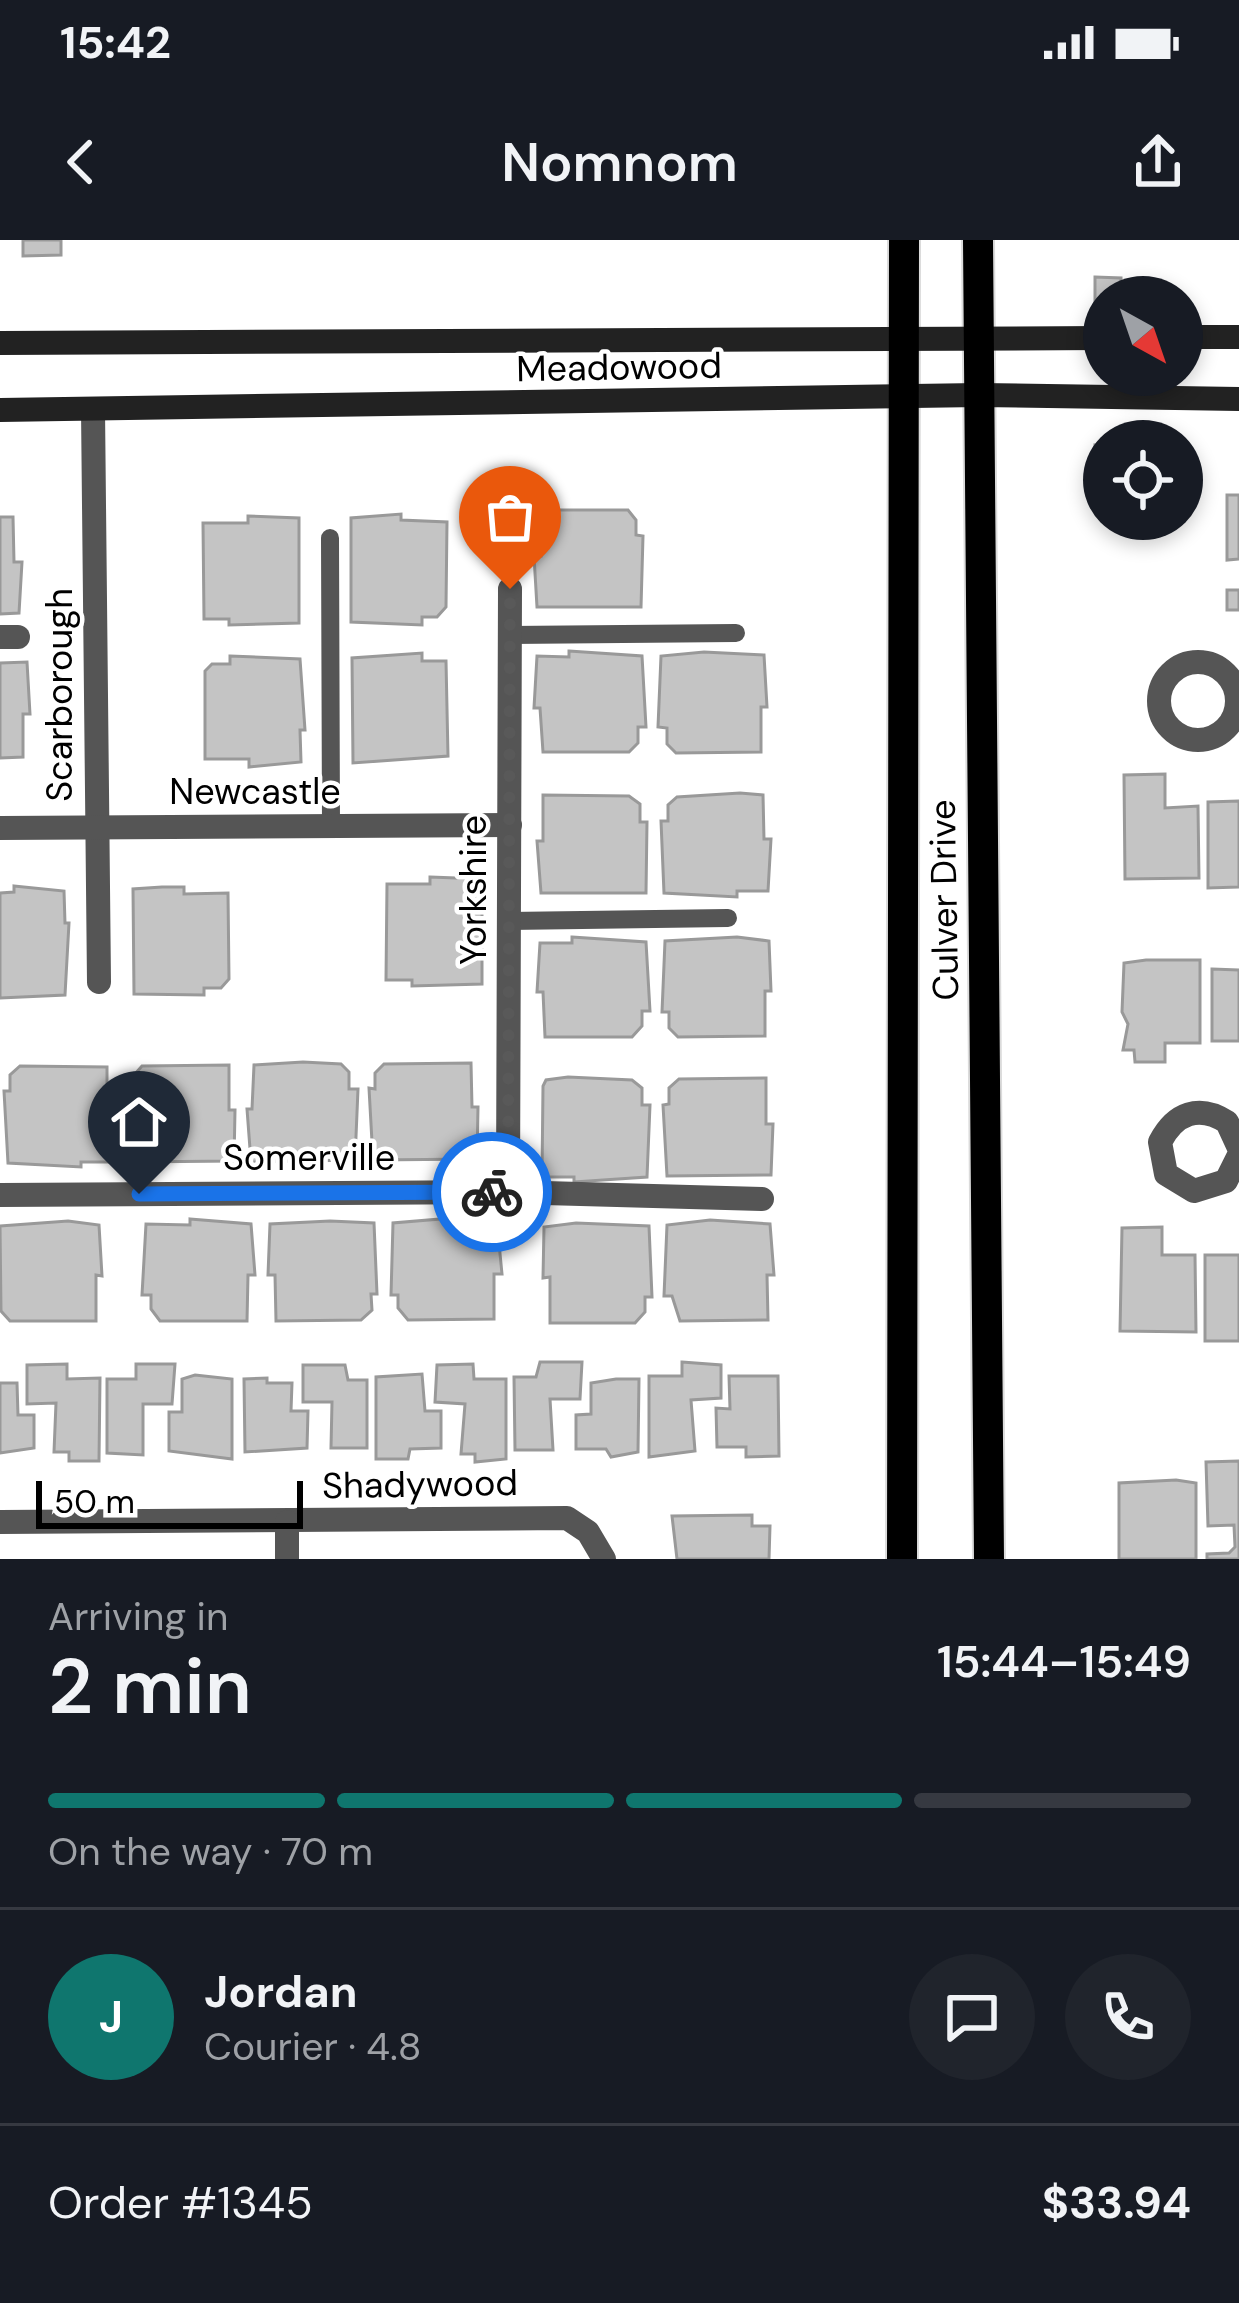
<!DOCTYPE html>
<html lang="en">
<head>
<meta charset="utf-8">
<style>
	:root { --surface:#171b24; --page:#20242c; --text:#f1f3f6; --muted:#9ea1a6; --line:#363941; --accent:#0f766e }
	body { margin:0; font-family:"DM Sans",sans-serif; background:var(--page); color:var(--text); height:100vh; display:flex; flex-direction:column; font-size:45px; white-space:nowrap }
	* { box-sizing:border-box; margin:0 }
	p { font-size:39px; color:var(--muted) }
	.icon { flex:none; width:66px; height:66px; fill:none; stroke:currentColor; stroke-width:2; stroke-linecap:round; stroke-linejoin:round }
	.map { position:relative; height:1319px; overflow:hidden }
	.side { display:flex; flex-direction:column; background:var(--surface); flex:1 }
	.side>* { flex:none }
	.needle { width:78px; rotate:140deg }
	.buttons { position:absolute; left:1083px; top:36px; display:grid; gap:24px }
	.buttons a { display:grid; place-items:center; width:120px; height:120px; border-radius:50%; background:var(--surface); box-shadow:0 6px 18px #0003; font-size:60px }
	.scale { position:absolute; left:36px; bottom:30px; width:267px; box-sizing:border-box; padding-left:12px; border:6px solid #000; border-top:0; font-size:33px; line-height:42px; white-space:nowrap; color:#000; -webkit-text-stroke:9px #fff; paint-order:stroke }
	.pin { position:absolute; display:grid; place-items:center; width:102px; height:102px; color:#fff; margin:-123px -51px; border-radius:50% 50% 50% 0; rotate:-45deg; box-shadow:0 0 12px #0007 }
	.pin .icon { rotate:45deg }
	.courier { position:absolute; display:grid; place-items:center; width:120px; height:120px; margin:-60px; border:9px solid #1a73e8; border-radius:50%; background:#fff; color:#222; box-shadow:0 3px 15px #0007 }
	.headline em { font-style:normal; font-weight:600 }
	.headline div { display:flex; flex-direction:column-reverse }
	.headline { display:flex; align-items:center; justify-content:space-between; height:204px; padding:0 48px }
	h1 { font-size:78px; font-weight:600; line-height:90px }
	.bar { display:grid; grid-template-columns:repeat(4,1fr); gap:18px 12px; align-content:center; height:144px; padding:0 48px }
	.bar i { height:15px; border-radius:9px; background:var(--line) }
	.bar .active { background:var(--accent) }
	.bar p { grid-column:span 4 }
	.line { display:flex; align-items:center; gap:30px; padding:0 48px; border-top:3px solid var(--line) }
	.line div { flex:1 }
	.round { display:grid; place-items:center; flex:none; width:126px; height:126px; border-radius:63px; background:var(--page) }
	.status { display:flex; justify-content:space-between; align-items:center; height:84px; padding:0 60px; background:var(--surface); direction:ltr }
	.status svg { height:33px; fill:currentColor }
	header { display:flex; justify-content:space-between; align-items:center; height:156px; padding:0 48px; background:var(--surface); font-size:54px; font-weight:600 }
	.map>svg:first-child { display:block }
	.building { fill:#c4c4c4; stroke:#999; stroke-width:3 }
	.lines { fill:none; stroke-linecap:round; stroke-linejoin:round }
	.primary-casing { stroke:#dbdbdb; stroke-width:34 }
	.lane { stroke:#555; stroke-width:18 }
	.street { stroke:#555; stroke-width:24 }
	.secondary { stroke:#222; stroke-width:24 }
	.primary { stroke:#000; stroke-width:30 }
	.done { stroke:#595959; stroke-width:12; stroke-dasharray:0 21.6 }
	.route { stroke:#1a73e8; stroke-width:15 }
	.labels { text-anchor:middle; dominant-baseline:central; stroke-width:9; stroke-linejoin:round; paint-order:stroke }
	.street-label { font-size:36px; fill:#000; stroke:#fff }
</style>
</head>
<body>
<div class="status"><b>15:42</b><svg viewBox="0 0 49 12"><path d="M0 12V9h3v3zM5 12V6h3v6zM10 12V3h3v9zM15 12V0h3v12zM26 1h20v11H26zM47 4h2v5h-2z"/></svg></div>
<header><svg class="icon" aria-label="back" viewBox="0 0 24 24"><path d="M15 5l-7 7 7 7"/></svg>Nomnom<svg class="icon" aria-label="share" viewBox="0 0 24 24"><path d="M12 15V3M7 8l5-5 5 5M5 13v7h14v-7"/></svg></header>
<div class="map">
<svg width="1239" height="1319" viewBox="0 0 1239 1319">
	<rect width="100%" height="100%" fill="#fff"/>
	<g class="building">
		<polygon points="23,0 61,0 61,15 23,16"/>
		<polygon points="1095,37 1121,38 1121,57 1095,62"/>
		<polygon points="1095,205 1104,206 1104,231 1094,231"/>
		<polygon points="1227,255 1239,255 1239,319 1227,320"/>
		<polygon points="541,270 628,270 636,280 636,295 643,296 641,367 537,367 534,316 541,316"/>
		<polygon points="401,274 401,280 447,282 446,367 437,377 422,377 422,385 351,382 351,278"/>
		<polygon points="248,276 299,278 299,383 229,385 229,379 204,379 203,283 248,283"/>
		<polygon points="0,277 13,277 14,322 22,322 19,373 0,374"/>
		<rect x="1227" y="350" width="12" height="20"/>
		<polygon points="569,411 642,416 646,487 638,487 638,503 629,512 543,512 540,468 534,468 537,416 569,417"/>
		<polygon points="704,412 764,415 767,467 761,467 761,512 676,513 667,504 667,488 658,487 661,416"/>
		<polygon points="422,413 422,421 446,421 448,516 353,523 352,418"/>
		<polygon points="230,416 300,419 305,490 300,490 301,522 249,527 249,519 205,519 205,431 212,424 230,424"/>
		<polygon points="27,422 30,474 23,474 23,517 0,518 0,423"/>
		<polygon points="1165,534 1165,568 1198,566 1199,638 1125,639 1124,535"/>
		<polygon points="740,553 763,555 764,599 771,599 768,651 737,651 737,657 664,653 661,581 668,581 668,565 677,557"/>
		<polygon points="543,555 629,556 640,564 640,582 647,582 646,653 541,653 537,601 543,601"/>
		<polygon points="1239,561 1239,647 1208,648 1208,562"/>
		<polygon points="430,637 482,639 482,744 412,746 412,740 386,740 387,644 430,644"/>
		<polygon points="14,646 64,651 65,683 69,683 65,755 0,758 0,653 14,652"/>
		<polygon points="162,647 184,647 184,654 228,653 229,739 221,748 204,748 204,755 134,754 133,649"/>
		<polygon points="572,697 646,702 650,771 642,771 642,786 632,797 545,797 543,752 537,752 540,703 572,703"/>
		<polygon points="737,697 769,701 771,751 765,751 765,796 678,797 669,788 669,772 662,772 665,701"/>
		<polygon points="1146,720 1200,720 1200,803 1165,803 1165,822 1135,822 1134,810 1123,810 1128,784 1122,772 1124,723"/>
		<polygon points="1212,729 1239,730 1239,801 1212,801"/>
		<polygon points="303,822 341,824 349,832 349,849 358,849 355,920 251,922 247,869 252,869 254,825"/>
		<polygon points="471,823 472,867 478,867 477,919 373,920 369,848 375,849 375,833 384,824"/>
		<polygon points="229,825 229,870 235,870 234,921 130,922 126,851 134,851 134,835 142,826"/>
		<polygon points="20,826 107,827 107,870 116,871 112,922 81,922 81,927 8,923 4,851 10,851 10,835"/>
		<polygon points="568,837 632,840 642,848 642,865 650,865 647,937 574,942 574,937 542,937 543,846 546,840"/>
		<polygon points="766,838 766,884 773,884 771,935 667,936 663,865 669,864 669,848 679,839"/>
		<polygon points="465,977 465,983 497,983 502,1034 494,1034 494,1079 408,1080 398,1068 398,1055 391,1055 393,983"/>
		<polygon points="190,979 251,984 255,1035 248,1035 247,1081 160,1081 151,1069 151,1055 142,1055 146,984 190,985"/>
		<polygon points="710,980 770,984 774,1035 767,1035 768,1080 680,1081 672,1056 664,1056 667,985"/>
		<polygon points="68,981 99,985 102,1036 96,1035 96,1081 10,1081 1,1071 0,986"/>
		<polygon points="330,981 374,983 377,1054 371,1054 372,1070 361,1080 276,1081 275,1035 268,1035 270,984"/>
		<polygon points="576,983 649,986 652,1057 645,1057 645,1072 635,1083 550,1083 550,1037 543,1038 544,987"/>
		<polygon points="1162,987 1162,1015 1195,1015 1196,1092 1120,1091 1122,988"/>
		<rect x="1205" y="1015" width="34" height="86"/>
		<polygon points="540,1122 582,1122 580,1159 550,1159 553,1210 515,1210 514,1137 536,1137"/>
		<polygon points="682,1122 721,1125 721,1158 691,1160 695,1211 649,1217 649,1136 682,1136"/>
		<polygon points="67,1124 67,1139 100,1138 99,1221 69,1221 69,1212 54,1212 56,1163 27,1164 27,1125"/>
		<polygon points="136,1124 175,1124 172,1164 143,1164 143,1215 107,1213 107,1139 136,1139"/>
		<polygon points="473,1124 474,1139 506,1139 506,1219 475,1222 475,1214 461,1214 465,1164 435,1162 437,1125"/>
		<polygon points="303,1125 345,1125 348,1140 367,1140 367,1208 331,1208 332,1162 303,1162"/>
		<polygon points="422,1134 425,1171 441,1171 441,1208 410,1209 408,1219 376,1219 376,1137"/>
		<polygon points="195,1135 232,1139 232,1219 169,1211 169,1172 182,1172 182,1139"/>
		<polygon points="729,1136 778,1136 779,1216 746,1217 746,1207 717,1207 716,1168 730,1169"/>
		<polygon points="267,1138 267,1143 292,1143 291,1171 308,1171 307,1208 245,1212 244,1139"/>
		<polygon points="616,1139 639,1139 638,1212 611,1217 606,1209 576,1209 576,1175 591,1174 591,1143"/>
		<polygon points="0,1143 17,1143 18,1175 34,1175 34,1208 0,1213"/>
		<polygon points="1239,1221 1239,1319 1207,1319 1207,1314 1229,1313 1235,1307 1234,1285 1208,1286 1206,1222"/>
		<polygon points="1176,1240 1196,1243 1196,1319 1119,1319 1119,1243"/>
		<polygon points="752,1275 752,1286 770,1286 769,1319 677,1319 672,1276"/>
	</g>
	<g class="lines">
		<defs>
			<g id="primary">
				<polyline points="978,0 989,1319"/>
				<polyline points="902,1319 904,0"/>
			</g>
		</defs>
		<use href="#primary" class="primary-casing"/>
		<g class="lane">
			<polyline points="330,298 331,587"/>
			<polyline points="510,395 736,393"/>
			<polyline points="509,681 728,678"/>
		</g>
		<g class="street">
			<polyline points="93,169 99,742"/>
			<polyline points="0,397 18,397"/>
			<circle cx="1198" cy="461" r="39"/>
			<polyline points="0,588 510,585"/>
			<path d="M 1239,908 L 1227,882 C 1199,864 1175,873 1160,902 L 1166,934 L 1194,951 L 1226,941 L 1239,915"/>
			<polyline points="508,952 510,349"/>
			<polyline points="0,955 508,952 762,959"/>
			<polyline points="0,1282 567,1278 588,1292 604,1319"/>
			<polyline points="287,1282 287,1319"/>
		</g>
		<g class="secondary">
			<polyline points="1182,97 1239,97"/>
			<polyline points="0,103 1104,98"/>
			<polyline points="0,170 979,155 1239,159"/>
		</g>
		<use href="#primary" class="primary"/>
	</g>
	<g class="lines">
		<polyline class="done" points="492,952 508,952 510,349"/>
		<polyline class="route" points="139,954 492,952"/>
	</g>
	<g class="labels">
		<g class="street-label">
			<text transform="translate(619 127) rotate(-1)">Meadowood</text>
			<text transform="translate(59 455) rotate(-90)">Scarborough</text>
			<text x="255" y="551">Newcastle</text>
			<text transform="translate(473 650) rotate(-90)">Yorkshire</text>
			<text transform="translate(944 660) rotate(-91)">Culver Drive</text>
			<text x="309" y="917">Somerville</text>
			<text transform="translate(420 1244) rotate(-1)">Shadywood</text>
		</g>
	</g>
</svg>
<div class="buttons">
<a><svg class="needle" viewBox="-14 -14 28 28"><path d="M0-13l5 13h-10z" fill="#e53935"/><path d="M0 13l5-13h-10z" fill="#9ea1a6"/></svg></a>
<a><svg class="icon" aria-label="locate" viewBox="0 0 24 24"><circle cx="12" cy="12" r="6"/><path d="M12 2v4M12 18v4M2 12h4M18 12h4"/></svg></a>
</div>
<div class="scale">50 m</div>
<div class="pin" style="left:510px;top:349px;background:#ea580c"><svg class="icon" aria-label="bag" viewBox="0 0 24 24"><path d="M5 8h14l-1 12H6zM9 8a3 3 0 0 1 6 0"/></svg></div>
<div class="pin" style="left:139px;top:954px;background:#1f2937"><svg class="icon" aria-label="home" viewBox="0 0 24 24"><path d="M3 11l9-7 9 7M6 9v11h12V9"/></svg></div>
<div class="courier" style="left:492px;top:952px"><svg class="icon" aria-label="bike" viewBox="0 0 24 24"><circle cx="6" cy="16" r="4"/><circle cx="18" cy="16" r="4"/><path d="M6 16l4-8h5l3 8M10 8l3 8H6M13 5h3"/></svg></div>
</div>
<section class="side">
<div class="headline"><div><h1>2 min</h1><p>Arriving in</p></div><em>15:44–15:49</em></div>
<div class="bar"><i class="active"></i><i class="active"></i><i class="active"></i><i></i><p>On the way · 70 m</p></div>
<div class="line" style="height:216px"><b class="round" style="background:var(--accent);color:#fff">J</b><div><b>Jordan</b><p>Courier · 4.8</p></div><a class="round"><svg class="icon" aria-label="chat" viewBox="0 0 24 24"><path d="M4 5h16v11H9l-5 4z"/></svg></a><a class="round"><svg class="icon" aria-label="phone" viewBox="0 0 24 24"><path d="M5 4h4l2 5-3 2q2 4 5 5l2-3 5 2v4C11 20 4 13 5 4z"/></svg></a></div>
<div class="line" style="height:156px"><div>Order #1345</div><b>$33.94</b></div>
</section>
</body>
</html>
